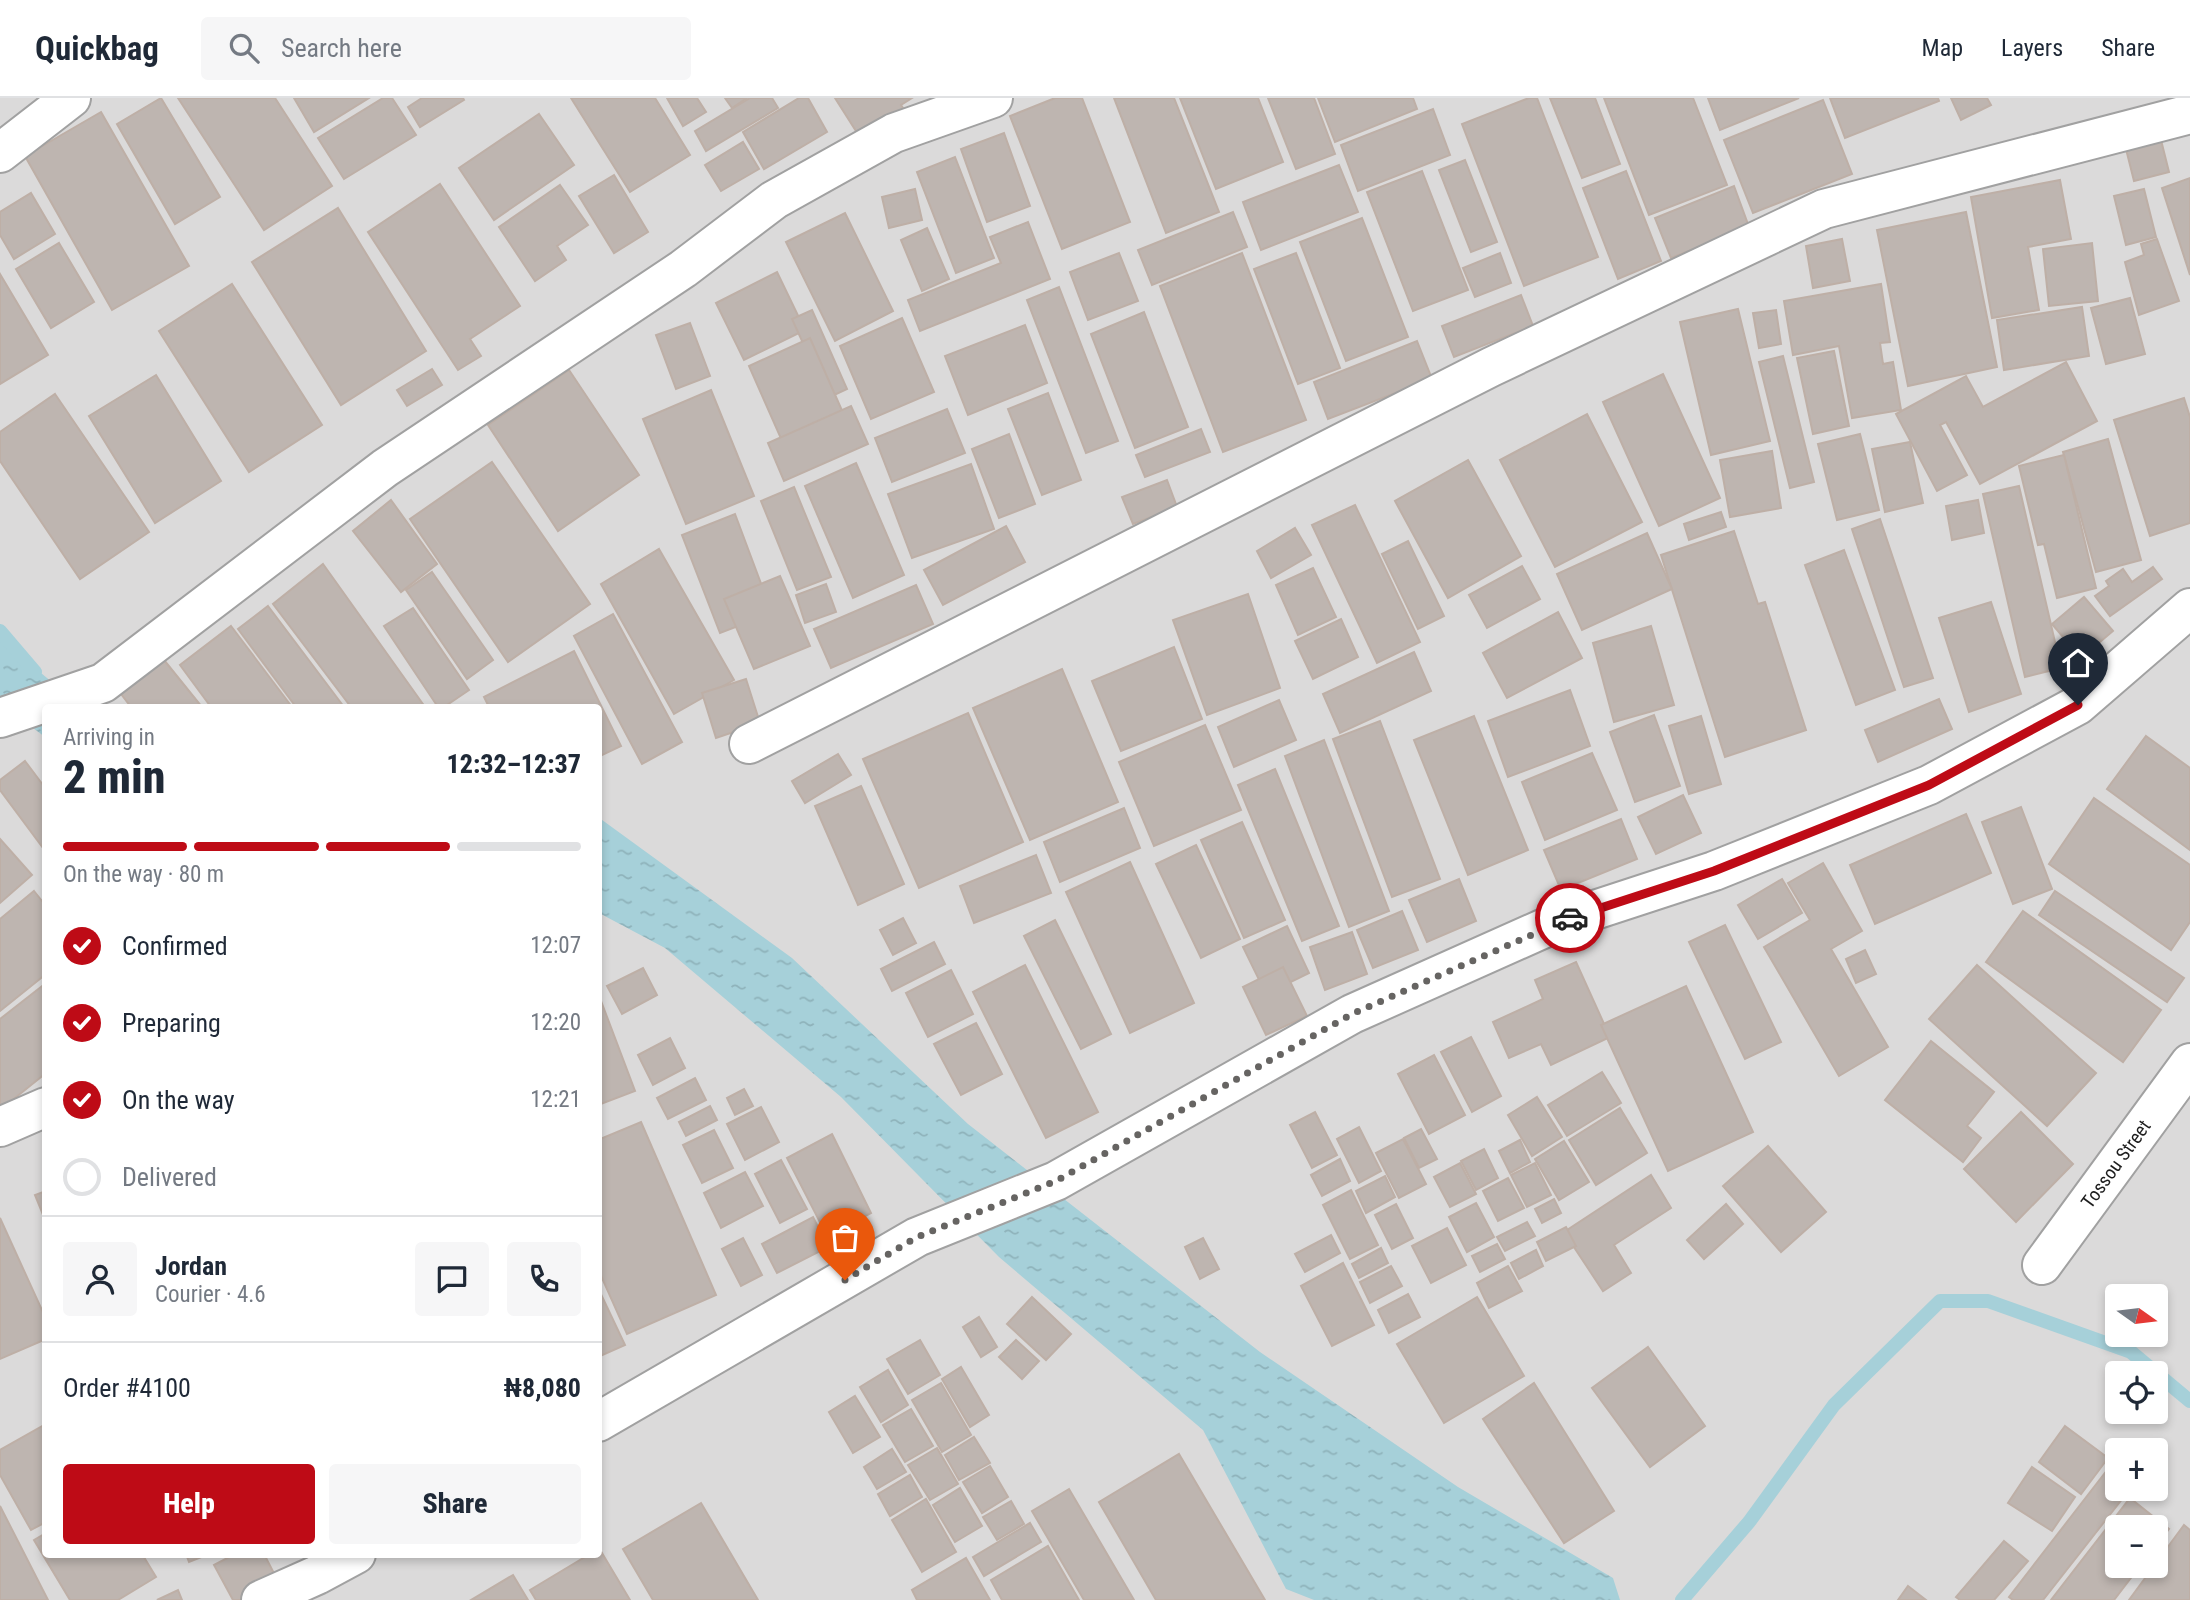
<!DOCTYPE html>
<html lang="en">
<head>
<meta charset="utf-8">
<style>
	:root { --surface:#fff; --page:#f6f6f7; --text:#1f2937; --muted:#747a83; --line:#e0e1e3; --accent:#be0b16 }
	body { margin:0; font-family:"Roboto Condensed",sans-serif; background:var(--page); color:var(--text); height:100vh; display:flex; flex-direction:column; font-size:26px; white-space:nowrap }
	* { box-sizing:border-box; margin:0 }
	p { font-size:23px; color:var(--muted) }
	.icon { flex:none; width:38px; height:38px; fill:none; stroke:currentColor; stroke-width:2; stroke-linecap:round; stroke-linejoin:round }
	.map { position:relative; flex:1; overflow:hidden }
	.panel { position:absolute; left:42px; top:606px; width:560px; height:854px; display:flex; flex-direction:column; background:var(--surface); border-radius:7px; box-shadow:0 4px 10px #0003 }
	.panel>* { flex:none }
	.needle { width:46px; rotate:104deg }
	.fabs { position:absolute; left:2105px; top:1186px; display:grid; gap:14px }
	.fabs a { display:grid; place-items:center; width:63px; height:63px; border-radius:7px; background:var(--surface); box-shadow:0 4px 10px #0003; font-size:35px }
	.pin { position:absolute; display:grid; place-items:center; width:60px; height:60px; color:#fff; margin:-72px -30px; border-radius:50% 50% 50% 0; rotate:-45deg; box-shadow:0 0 7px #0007 }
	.pin .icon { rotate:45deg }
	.courier { position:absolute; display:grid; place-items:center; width:70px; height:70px; margin:-35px; border:5px solid #be0b16; border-radius:50%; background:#fff; color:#222; box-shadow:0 2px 9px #0007 }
	.headline em { font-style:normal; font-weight:800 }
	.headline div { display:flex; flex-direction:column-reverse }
	.headline { display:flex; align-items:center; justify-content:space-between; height:119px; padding:0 21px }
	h1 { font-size:46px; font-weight:800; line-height:52px }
	.bar { display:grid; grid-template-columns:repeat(4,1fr); gap:10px 7px; align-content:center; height:84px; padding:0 21px }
	.bar i { height:9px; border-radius:5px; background:var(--line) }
	.bar .active { background:var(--accent) }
	.bar p { grid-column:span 4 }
	.line { display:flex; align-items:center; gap:18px; padding:0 21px; border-top:2px solid var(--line) }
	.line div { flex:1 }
	.round { display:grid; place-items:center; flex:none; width:74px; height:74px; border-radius:7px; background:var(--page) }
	ol { padding:0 21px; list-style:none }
	li { display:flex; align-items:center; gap:21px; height:77px }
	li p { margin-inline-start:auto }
	li .icon { padding:7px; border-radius:50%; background:var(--accent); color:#fff; stroke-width:4 }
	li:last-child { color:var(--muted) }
	li i { width:38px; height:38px; border:4px solid var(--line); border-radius:50% }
	.button { display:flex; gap:14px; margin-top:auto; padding:14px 21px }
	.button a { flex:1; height:80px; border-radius:7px; background:var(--accent); color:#fff; font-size:28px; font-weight:800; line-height:80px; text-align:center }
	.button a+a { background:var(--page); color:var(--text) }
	header { display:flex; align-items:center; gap:42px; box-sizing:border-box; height:98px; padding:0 35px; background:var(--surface); border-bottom:2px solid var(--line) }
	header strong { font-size:33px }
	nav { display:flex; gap:38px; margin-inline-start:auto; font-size:24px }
	.search { width:490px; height:63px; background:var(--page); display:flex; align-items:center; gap:18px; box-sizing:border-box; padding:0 24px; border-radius:7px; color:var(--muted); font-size:26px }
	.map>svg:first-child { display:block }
	.residential { fill:#dbdada; fill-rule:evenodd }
	.water { fill:url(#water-ripples) }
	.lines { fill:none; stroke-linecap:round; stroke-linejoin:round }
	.stream { stroke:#a6d0d9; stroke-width:14 }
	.building { fill:#beb5b0; stroke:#beafa6; stroke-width:2 }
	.minor-casing { stroke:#a1a1a1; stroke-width:42 }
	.minor { stroke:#fff; stroke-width:38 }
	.done { stroke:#666462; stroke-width:7; stroke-dasharray:0 12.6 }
	.route { stroke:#be0b16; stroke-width:9 }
	.labels { text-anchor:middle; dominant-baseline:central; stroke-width:5; stroke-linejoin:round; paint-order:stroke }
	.street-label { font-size:19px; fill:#1d1d1d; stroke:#fff }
</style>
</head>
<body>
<header>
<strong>Quickbag</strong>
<div class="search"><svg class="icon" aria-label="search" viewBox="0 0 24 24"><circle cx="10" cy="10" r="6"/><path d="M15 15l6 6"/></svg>Search here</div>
<nav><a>Map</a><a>Layers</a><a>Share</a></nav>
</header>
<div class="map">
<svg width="2190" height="1502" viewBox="0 0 2190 1502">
	<defs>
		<pattern id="water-ripples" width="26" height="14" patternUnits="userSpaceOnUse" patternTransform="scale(1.75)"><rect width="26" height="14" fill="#a6d0d9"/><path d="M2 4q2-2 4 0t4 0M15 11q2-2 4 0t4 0" fill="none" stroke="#8eb2ba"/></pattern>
	</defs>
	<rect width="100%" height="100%" fill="#ede9e3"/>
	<path class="residential" d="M 0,0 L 2190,0 L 2190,1502 L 0,1502 ZM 46,609 L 598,609 L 598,1456 L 46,1456 ZM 2118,1199 L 2156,1199 L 2156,1237 L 2118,1237 ZM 2118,1276 L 2156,1276 L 2156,1314 L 2118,1314 ZM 2118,1353 L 2156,1353 L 2156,1391 L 2118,1391 ZM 2118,1430 L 2156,1430 L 2156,1468 L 2118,1468 Z"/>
	<g class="water">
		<polygon points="0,541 82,609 46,609 45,639 0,605"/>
		<polygon points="598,719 792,860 968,1026 1260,1254 1458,1389 1613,1480 1620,1502 1314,1502 1286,1491 1203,1332 999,1159 841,999 665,850 599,815"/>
	</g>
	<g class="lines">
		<g class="stream">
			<polyline points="0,533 35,574"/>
			<polyline points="1682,1502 1749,1424 1834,1307 1940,1203 1988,1203 2131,1254 2190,1303"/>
		</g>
	</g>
	<g class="building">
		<polygon points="161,0 220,99 175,126 117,26"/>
		<polygon points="178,0 275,0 332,88 264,132"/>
		<polygon points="294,0 369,0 314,34"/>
		<polygon points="383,0 392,0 416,37 344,81 318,40"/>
		<polygon points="422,0 463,0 464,2 420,29 408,9"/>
		<polygon points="571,0 655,0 690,57 630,94"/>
		<polygon points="667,0 697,0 706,14 683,28"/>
		<polygon points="725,0 747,0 732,10"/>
		<polygon points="750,0 772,0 778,10 706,53 695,33"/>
		<polygon points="799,0 808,0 827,34 764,71 743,34"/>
		<polygon points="835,0 912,0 901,7 907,16 863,44"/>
		<polygon points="1055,0 1082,0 1130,124 1062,151 1010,18"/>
		<polygon points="1114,0 1174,0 1219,114 1166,135"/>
		<polygon points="1180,0 1258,0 1283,64 1216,91"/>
		<polygon points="1268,0 1314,0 1335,56 1296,71"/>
		<polygon points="1318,0 1413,0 1417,11 1335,44"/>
		<polygon points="1529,0 1537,0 1598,159 1524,188 1462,26"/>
		<polygon points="1550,0 1595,0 1620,66 1582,80"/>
		<polygon points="1604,0 1693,0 1727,87 1649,117"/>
		<polygon points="1708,0 1799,0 1720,32"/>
		<polygon points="1830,0 1938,0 1939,3 1845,40"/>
		<polygon points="1951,0 1987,0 1991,7 1961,22"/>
		<polygon points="1823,2 1852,76 1753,115 1724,42"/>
		<polygon points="1433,11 1450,57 1358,93 1341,47"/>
		<polygon points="101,14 189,168 112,212 25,58"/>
		<polygon points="539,16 574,67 494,122 459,70"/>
		<polygon points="2159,34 2169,74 2134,83 2124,43"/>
		<polygon points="1004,35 1030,108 987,124 961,51"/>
		<polygon points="743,44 759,71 721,93 705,67"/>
		<polygon points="955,59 994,160 956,175 917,74"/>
		<polygon points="1465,62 1497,144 1471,154 1439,72"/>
		<polygon points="1339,67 1358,114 1261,152 1243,104"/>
		<polygon points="1422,73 1468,192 1413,213 1367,94"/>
		<polygon points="1626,73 1661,163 1618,181 1583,90"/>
		<polygon points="614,77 648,134 614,155 579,98"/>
		<polygon points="2190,80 2190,177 2162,90"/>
		<polygon points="2060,82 2071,141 2028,149 2039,212 1992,220 1971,99"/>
		<polygon points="440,86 520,208 470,241 481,258 458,272 368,134"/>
		<polygon points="560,87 588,127 557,148 566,162 535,183 499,129"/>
		<polygon points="1734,88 1749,129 1671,160 1655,120"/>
		<polygon points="915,91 922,122 889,130 882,99"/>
		<polygon points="2144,91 2156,139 2126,147 2114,98"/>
		<polygon points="31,95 55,136 14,161 0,137 0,114"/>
		<polygon points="338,110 426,253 341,307 252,164"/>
		<polygon points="1233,114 1247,149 1152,187 1138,152"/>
		<polygon points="1966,114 1997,269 1908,288 1877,132"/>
		<polygon points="845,115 893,213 835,243 786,144"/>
		<polygon points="1362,120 1408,239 1346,263 1300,144"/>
		<polygon points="1028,124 1050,181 920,233 908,202 1001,165 990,139"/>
		<polygon points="927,130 949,181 922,193 901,142"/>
		<polygon points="1842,141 1850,183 1813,190 1806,148"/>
		<polygon points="2157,141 2179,203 2139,217 2125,164 2144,157 2141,146"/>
		<polygon points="59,145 94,204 51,230 16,171"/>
		<polygon points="2092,145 2098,203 2049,208 2043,151"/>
		<polygon points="1119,155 1138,203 1088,222 1070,174"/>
		<polygon points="1242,155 1306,322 1223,354 1160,188"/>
		<polygon points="1296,155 1340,270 1298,286 1254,171"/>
		<polygon points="1500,155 1511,185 1475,199 1463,170"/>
		<polygon points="777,174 805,232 744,262 716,205"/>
		<polygon points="0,176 48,257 0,286"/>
		<polygon points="232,186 322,327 249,374 159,233"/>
		<polygon points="1881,186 1890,244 1880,245 1883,266 1893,264 1901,312 1852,320 1839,248 1793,257 1784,203"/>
		<polygon points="1059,189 1118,343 1086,355 1027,202"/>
		<polygon points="1521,197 1533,228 1454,259 1442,228"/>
		<polygon points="2130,200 2145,256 2106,266 2091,210"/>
		<polygon points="2082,209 2089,258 2004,272 1997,222"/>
		<polygon points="1738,211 1770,343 1711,357 1680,224"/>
		<polygon points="812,212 847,291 828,300 792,221"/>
		<polygon points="1776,212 1781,246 1759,250 1753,215"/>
		<polygon points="1144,214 1188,329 1135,350 1091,236"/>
		<polygon points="902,220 934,294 871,321 840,248"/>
		<polygon points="690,225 710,278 676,291 656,237"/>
		<polygon points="1025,227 1047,285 968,317 945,258"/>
		<polygon points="810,240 855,342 794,370 749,268"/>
		<polygon points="1417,243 1432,281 1328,321 1314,284"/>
		<polygon points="1834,253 1849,328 1813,336 1797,260"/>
		<polygon points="1783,258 1814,384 1790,390 1759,264"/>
		<polygon points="2066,264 2097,323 1980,386 1946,324 1940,327 1967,377 1937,393 1896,316 1966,278 1983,309"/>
		<polygon points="432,271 442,287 407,308 397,292"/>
		<polygon points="569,272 639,377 558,433 488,327"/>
		<polygon points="1663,276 1720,400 1659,428 1603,304"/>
		<polygon points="156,277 221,383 155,425 89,318"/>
		<polygon points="711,292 754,398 686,426 643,321"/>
		<polygon points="1048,295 1081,382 1042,397 1008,311"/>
		<polygon points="55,296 149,434 80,481 0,363 0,334"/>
		<polygon points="2184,300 2190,319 2190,425 2150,438 2114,322"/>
		<polygon points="851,308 868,346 784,383 768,345"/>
		<polygon points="947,311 965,355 892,384 875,340"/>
		<polygon points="1587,316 1642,424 1555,469 1500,362"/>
		<polygon points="1201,331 1210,354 1145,379 1136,357"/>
		<polygon points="1009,336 1035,406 999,420 972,351"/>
		<polygon points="1860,336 1879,412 1837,422 1818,346"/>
		<polygon points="2108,341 2141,462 2096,474 2063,354"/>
		<polygon points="1910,344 1923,405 1885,414 1872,351"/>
		<polygon points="1772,353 1781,410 1730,419 1720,362"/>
		<polygon points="2064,357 2096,490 2057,500 2044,446 2038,447 2019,368"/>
		<polygon points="1468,362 1521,458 1448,500 1395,403"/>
		<polygon points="492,364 590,506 508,564 410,421"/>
		<polygon points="856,365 904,477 853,500 805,388"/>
		<polygon points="971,366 994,431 912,460 888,396"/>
		<polygon points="1167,382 1177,409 1133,426 1122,399"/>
		<polygon points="2019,388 2061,570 2025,579 1983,396"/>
		<polygon points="794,389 831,479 797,492 761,403"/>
		<polygon points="391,402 437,466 401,494 353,433"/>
		<polygon points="1978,402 1984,435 1952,442 1946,408"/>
		<polygon points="1355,407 1420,544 1377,565 1312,427"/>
		<polygon points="1721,414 1726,429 1689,442 1684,426"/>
		<polygon points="735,416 772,515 720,535 682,437"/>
		<polygon points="1880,421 1933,580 1904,589 1852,431"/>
		<polygon points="1006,428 1025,464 943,507 924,472"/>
		<polygon points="1295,430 1311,457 1271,480 1257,453"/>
		<polygon points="1734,433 1758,506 1765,504 1806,632 1725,659 1661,457"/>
		<polygon points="1647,435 1672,491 1582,532 1557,476"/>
		<polygon points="1408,443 1444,518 1418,531 1382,456"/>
		<polygon points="659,451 734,582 674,616 601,486"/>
		<polygon points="1844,452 1895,592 1856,607 1805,467"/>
		<polygon points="323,466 425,609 351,609 273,506"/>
		<polygon points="1522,468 1540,501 1487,530 1469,497"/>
		<polygon points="2153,469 2162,481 2110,518 2095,498 2109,488 2106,483 2123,471 2132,484"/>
		<polygon points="1313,470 1336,519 1298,537 1276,487"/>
		<polygon points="432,474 493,562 467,581 406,492"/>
		<polygon points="780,478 810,548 754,571 724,501"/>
		<polygon points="826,486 836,514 805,525 796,497"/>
		<polygon points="916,487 933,526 831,570 814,531"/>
		<polygon points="1248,496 1280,590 1207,617 1173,522"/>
		<polygon points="2084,499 2113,533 2081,560 2052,526"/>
		<polygon points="1991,504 2021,596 1969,614 1939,520"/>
		<polygon points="268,508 344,609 296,609 238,531"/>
		<polygon points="413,510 469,592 444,609 438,609 384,528"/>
		<polygon points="1558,514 1582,560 1507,600 1483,555"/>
		<polygon points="613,516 682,644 642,666 574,538"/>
		<polygon points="1341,521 1358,559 1313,581 1295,543"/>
		<polygon points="231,528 292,609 211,609 180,567"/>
		<polygon points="1651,528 1674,607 1614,624 1593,545"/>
		<polygon points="1174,549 1202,621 1121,653 1092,583"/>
		<polygon points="574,553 621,648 598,659 598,609 489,609 484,599"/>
		<polygon points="1414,554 1431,593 1340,635 1323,596"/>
		<polygon points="164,562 202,609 131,609 121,596"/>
		<polygon points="1062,571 1118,704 1030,742 973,610"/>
		<polygon points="746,581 760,625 716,640 702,595"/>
		<polygon points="1570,592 1590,648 1508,679 1488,623"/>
		<polygon points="1939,601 1952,631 1878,664 1865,632"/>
		<polygon points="1279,602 1296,642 1234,669 1218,629"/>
		<polygon points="968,615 1023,744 919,790 863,661"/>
		<polygon points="1654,617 1680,688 1635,704 1610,634"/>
		<polygon points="1474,618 1528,752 1468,777 1414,642"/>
		<polygon points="1701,618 1721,686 1689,696 1669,628"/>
		<polygon points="1380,623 1440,781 1392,799 1333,641"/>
		<polygon points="1205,627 1241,712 1154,748 1119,664"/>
		<polygon points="2146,638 2190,670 2190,752 2107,691"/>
		<polygon points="1324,642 1389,813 1349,829 1285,658"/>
		<polygon points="1592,655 1617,712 1545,742 1522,684"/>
		<polygon points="838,656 851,677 805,705 792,683"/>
		<polygon points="25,663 46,691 46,754 0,692 0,682"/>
		<polygon points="1275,671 1339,828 1302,843 1238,687"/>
		<polygon points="861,688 904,786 858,807 815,708"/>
		<polygon points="1683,697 1701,735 1656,756 1638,719"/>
		<polygon points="2094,700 2190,767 2190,824 2171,852 2049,766"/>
		<polygon points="2021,709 2052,791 2013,806 1982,724"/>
		<polygon points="1124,710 1140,750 1060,784 1044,744"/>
		<polygon points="1966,716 1991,775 1875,826 1850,767"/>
		<polygon points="1621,721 1637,761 1561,792 1544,752"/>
		<polygon points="1242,724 1285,822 1244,840 1201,742"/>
		<polygon points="0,741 32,777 0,805"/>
		<polygon points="1196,747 1240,841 1201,860 1156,766"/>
		<polygon points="1036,757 1051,795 974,825 960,788"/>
		<polygon points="1130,764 1194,905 1130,935 1066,794"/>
		<polygon points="1823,765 1862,833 1831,851 1888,949 1839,978 1764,849 1810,822 1788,785"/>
		<polygon points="1459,781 1476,823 1427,844 1409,802"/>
		<polygon points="1782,781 1802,815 1758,841 1738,807"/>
		<polygon points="34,793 46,808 46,876 0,913 0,821"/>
		<polygon points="2055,793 2184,880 2167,904 2039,817"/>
		<polygon points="1402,813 1418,852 1373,870 1357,832"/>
		<polygon points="2023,813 2161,912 2123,964 1986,864"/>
		<polygon points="903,820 916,845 893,857 880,832"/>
		<polygon points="1055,822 1111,936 1081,951 1024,838"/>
		<polygon points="1725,827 1781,944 1745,961 1689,844"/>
		<polygon points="1287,828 1309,875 1266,896 1243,849"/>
		<polygon points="1352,834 1367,876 1325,892 1310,849"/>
		<polygon points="934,844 945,866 892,893 881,871"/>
		<polygon points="1865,852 1876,876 1856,885 1846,861"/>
		<polygon points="1576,864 1610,939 1551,967 1541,946 1509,960 1493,924 1543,901 1535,882"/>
		<polygon points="1025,867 1098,1014 1046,1040 973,894"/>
		<polygon points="1977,867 2096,975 2047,1028 1929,921"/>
		<polygon points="1283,869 1307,918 1266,937 1243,889"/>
		<polygon points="643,870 657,897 622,916 607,888"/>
		<polygon points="951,872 973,916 928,939 906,895"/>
		<polygon points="46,885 46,975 0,1012 0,921"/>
		<polygon points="1686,888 1753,1034 1668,1073 1601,927"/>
		<polygon points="598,895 635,993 598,1007"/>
		<polygon points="976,925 1002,976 961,997 934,946"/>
		<polygon points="1471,939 1501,998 1472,1014 1441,954"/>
		<polygon points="670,940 685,970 653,987 638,957"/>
		<polygon points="1931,943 1994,994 1967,1028 1981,1040 1963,1064 1885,1002"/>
		<polygon points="1434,957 1465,1017 1429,1036 1398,976"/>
		<polygon points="1602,974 1621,1005 1567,1038 1548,1007"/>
		<polygon points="695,980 706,1002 668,1021 657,1000"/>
		<polygon points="744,991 753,1008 735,1017 727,1000"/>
		<polygon points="1537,999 1562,1039 1532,1058 1508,1017"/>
		<polygon points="710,1008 717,1022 686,1038 679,1024"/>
		<polygon points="761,1009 779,1044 745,1062 727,1026"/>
		<polygon points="1620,1010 1647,1055 1596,1087 1569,1042"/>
		<polygon points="1315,1014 1337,1057 1312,1070 1290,1027"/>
		<polygon points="2021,1014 2073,1066 2016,1124 1964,1071"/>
		<polygon points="641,1024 716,1197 627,1236 598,1171 598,1042"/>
		<polygon points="1359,1029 1381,1073 1359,1085 1337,1041"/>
		<polygon points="1421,1031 1437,1061 1419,1070 1404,1040"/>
		<polygon points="714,1032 733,1070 702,1085 683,1047"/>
		<polygon points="832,1036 871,1115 827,1138 787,1060"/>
		<polygon points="1403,1041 1426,1086 1399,1100 1376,1055"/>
		<polygon points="1520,1042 1530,1064 1510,1075 1499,1053"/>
		<polygon points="1564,1043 1589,1084 1559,1102 1535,1061"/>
		<polygon points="1768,1048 1826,1114 1781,1154 1723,1088"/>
		<polygon points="1484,1051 1498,1080 1476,1092 1461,1063"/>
		<polygon points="1340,1061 1350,1083 1322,1098 1311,1077"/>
		<polygon points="781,1062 807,1111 780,1125 755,1076"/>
		<polygon points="1460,1065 1476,1096 1450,1109 1434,1079"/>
		<polygon points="1535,1065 1551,1097 1527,1109 1511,1077"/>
		<polygon points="745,1074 763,1108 721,1130 704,1095"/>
		<polygon points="1651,1077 1671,1110 1614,1147 1631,1175 1603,1193 1564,1134"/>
		<polygon points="1385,1078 1395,1099 1366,1115 1356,1093"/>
		<polygon points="1508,1080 1524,1110 1498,1123 1483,1093"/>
		<polygon points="1351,1092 1378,1147 1350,1161 1323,1107"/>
		<polygon points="46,1093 46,1124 35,1097"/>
		<polygon points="1554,1101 1561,1115 1542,1125 1535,1111"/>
		<polygon points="1476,1105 1494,1139 1467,1154 1449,1119"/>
		<polygon points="1396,1106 1413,1140 1392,1151 1375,1117"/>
		<polygon points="1726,1106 1743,1126 1704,1161 1687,1142"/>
		<polygon points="813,1119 828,1149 777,1175 762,1146"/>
		<polygon points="0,1120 46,1221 46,1241 0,1261"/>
		<polygon points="1527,1124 1535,1138 1505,1153 1497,1139"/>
		<polygon points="1566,1129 1576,1148 1546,1163 1537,1144"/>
		<polygon points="1447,1130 1466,1167 1431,1185 1412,1148"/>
		<polygon points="1331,1137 1340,1155 1305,1174 1295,1156"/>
		<polygon points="743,1140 762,1177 741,1188 722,1151"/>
		<polygon points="1203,1140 1219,1171 1200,1181 1185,1149"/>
		<polygon points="1497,1146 1505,1161 1480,1174 1472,1158"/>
		<polygon points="1381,1150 1388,1165 1359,1180 1352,1166"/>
		<polygon points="1536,1152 1543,1168 1519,1181 1511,1165"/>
		<polygon points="1343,1165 1374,1227 1332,1248 1301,1188"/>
		<polygon points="1391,1168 1402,1188 1370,1205 1360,1184"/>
		<polygon points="1508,1168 1522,1193 1489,1210 1477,1185"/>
		<polygon points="598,1190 625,1247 598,1259"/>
		<polygon points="1408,1196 1420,1219 1389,1235 1378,1212"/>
		<polygon points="1032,1199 1071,1236 1046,1262 1007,1226"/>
		<polygon points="1477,1199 1524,1278 1444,1325 1397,1246"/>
		<polygon points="979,1219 997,1249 981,1259 963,1229"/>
		<polygon points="920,1242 940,1277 908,1296 887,1261"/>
		<polygon points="1016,1242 1039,1263 1022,1281 999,1259"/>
		<polygon points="1648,1249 1705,1328 1650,1369 1592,1290"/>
		<polygon points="961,1269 989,1317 970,1329 942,1281"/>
		<polygon points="888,1272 908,1307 881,1324 860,1289"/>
		<polygon points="941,1285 971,1337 942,1354 912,1302"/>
		<polygon points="1534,1285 1614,1413 1564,1445 1483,1321"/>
		<polygon points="855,1298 880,1339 853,1355 829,1314"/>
		<polygon points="911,1311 933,1348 905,1364 883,1327"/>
		<polygon points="46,1326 46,1424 31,1432 0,1377 0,1352"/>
		<polygon points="2065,1328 2108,1360 2081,1396 2039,1364"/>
		<polygon points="974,1339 990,1365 959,1382 945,1357"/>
		<polygon points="937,1350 958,1386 930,1402 908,1367"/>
		<polygon points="892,1351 906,1374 877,1391 864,1369"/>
		<polygon points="1179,1356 1265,1502 1156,1502 1099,1404"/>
		<polygon points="2111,1367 2118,1372 2118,1391 2130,1391 2043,1502 2013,1502 2009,1499"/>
		<polygon points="990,1368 1008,1399 982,1415 963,1384"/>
		<polygon points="2032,1369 2075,1399 2052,1433 2008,1405"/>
		<polygon points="910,1377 922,1399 890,1418 878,1396"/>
		<polygon points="960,1390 982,1428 955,1444 933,1407"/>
		<polygon points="1069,1391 1134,1502 1084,1502 1032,1413"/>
		<polygon points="2130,1400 2169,1431 2156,1448 2156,1430 2118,1430 2118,1468 2140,1468 2114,1502 2051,1502"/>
		<polygon points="926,1401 956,1454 922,1474 892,1422"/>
		<polygon points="1011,1403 1024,1426 997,1442 983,1419"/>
		<polygon points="701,1405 758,1502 653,1502 623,1451"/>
		<polygon points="0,1408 48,1502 0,1502"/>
		<polygon points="1030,1425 1041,1444 984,1478 973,1459"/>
		<polygon points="2184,1427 2190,1432 2190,1502 2129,1502 2154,1468 2156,1468 2156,1465"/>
		<polygon points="46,1435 46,1456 142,1456 156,1479 118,1502 70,1502 34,1442"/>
		<polygon points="2004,1443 2028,1463 1994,1502 1960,1502 1956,1499"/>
		<polygon points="1048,1448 1079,1502 1002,1502 991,1482"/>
		<polygon points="599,1450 630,1502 536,1502 530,1492 590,1456 598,1456"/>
		<polygon points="186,1456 209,1456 189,1464"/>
		<polygon points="235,1456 264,1456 278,1483 244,1502 233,1502 214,1467"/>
		<polygon points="966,1460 990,1502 917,1502 912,1492"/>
		<polygon points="513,1477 528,1502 471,1502"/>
		<polygon points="1908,1488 1926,1502 1898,1502"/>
		<polygon points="178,1492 182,1502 157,1502"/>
	</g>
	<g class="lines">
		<defs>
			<g id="minor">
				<polyline points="0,55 71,0"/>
				<polyline points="0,620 103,585 385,370 683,171 774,102 894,35 993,0"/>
				<polyline points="749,646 1491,269 1824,111 2190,16"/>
				<polyline points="0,1029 46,1009"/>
				<polyline points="2042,1167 2190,965"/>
				<polyline points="598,1324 917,1139 1056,1083 1352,916 1558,824 1714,773 1929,687 2078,607 2190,510"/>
				<polyline points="261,1502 317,1477 356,1456"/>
			</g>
		</defs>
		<use href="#minor" class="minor-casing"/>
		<use href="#minor" class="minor"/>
	</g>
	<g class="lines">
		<polyline class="done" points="845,1182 917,1139 1056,1083 1352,916 1570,820"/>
		<polyline class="route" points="1570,820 1714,773 1929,687 2078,607"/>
	</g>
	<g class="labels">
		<g class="street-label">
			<text transform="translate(2116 1066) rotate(-54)">Tossou Street</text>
		</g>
	</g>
</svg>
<div class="fabs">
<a><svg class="needle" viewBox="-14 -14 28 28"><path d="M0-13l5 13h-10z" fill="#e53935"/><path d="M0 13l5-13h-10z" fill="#747a83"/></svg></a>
<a><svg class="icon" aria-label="locate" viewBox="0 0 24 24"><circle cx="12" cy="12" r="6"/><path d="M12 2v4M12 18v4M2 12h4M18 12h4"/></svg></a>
<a>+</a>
<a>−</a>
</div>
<div class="pin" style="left:845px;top:1182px;background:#ea580c"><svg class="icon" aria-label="bag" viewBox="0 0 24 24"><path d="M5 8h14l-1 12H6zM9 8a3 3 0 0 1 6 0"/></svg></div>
<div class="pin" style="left:2078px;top:607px;background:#1f2937"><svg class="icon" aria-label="home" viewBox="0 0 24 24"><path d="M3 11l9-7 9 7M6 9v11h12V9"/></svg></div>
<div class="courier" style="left:1570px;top:820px"><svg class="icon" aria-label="car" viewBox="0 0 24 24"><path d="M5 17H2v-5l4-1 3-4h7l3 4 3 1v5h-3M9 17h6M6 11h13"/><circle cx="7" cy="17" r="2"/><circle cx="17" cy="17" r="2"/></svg></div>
<section class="panel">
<div class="headline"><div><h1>2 min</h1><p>Arriving in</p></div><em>12:32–12:37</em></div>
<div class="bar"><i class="active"></i><i class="active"></i><i class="active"></i><i></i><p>On the way · 80 m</p></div>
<ol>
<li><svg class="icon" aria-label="check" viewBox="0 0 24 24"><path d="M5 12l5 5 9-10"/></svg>Confirmed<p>12:07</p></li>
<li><svg class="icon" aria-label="check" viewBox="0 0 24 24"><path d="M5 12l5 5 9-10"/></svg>Preparing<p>12:20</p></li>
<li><svg class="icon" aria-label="check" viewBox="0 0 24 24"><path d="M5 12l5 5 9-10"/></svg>On the way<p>12:21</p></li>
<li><i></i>Delivered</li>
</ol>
<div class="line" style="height:126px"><a class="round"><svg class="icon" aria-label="person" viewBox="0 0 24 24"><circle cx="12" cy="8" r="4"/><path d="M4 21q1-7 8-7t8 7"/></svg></a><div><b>Jordan</b><p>Courier · 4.6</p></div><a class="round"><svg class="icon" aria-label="chat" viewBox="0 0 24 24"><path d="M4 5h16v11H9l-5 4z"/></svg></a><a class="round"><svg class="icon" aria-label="phone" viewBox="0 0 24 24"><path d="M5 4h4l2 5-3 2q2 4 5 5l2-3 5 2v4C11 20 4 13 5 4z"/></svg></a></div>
<div class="line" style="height:91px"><div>Order #4100</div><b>₦8,080</b></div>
<div class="button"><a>Help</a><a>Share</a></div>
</section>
</div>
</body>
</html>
